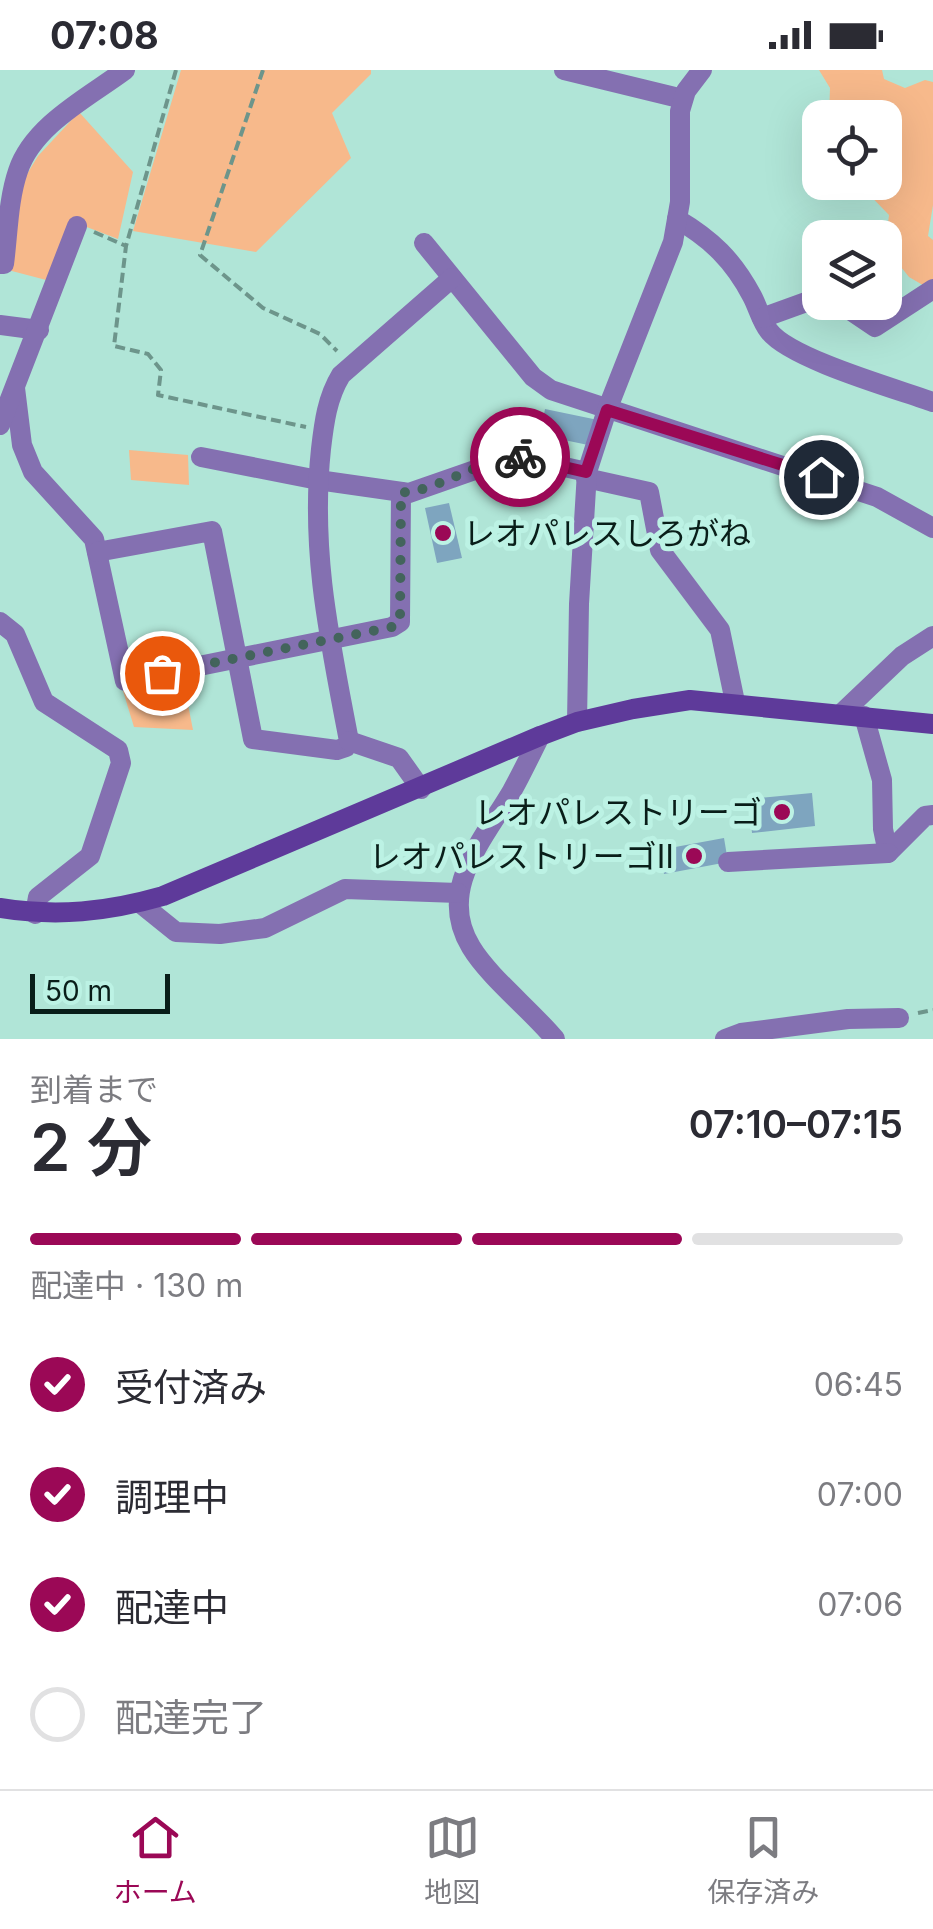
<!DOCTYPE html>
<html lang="ja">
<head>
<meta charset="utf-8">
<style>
	:root { --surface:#fff; --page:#f2f2f3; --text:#2b2b33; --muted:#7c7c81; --line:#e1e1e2; --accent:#9b0856 }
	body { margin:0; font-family:Inter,"Noto Sans JP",sans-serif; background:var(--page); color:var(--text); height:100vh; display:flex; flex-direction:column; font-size:38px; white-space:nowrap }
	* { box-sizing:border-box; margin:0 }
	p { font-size:32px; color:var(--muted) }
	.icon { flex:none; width:55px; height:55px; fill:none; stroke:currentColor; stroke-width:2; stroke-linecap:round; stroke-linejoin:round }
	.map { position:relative; height:969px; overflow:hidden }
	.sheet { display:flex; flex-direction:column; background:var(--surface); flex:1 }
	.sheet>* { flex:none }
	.controls { position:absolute; left:802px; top:30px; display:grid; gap:20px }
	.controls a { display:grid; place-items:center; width:100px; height:100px; border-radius:20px; background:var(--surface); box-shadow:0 10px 40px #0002; font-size:50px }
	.scale { position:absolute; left:30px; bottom:25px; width:140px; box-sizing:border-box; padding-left:10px; border:5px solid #091e19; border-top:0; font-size:28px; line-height:35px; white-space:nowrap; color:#091e19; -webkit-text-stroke:8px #bcf2e4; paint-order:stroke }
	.pin { position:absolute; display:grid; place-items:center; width:85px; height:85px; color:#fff; margin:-42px; border:5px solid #fff; border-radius:50%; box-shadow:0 2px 10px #0007 }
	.courier { position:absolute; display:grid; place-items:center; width:100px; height:100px; margin:-50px; border:8px solid #9b0856; border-radius:50%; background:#fff; color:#222; box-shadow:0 2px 12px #0007 }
	.headline em { font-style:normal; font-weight:600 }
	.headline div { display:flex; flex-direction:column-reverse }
	.headline { display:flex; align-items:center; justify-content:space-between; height:170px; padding:0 30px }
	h1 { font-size:65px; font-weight:600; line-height:75px }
	.bar { display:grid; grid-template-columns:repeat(4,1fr); gap:15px 10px; align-content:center; height:120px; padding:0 30px }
	.bar i { height:12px; border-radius:8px; background:var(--line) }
	.bar .on { background:var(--accent) }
	.bar p { grid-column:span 4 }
	ol { padding:0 30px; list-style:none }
	li { display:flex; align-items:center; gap:30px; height:110px }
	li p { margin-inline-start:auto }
	li .icon { padding:10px; border-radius:50%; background:var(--accent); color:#fff; stroke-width:4 }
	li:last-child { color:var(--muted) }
	li i { width:55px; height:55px; border:5px solid var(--line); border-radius:50% }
	.status { display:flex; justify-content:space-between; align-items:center; height:70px; padding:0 50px; background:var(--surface); direction:ltr }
	.status svg { height:28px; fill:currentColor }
	.menu { display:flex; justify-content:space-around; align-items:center; height:140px; border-top:2px solid var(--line); background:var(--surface); font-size:28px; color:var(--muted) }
	.menu a { display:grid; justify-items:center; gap:5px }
	.menu .on { color:var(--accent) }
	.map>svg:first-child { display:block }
	.green { fill:#f7b98b }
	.building { fill:#7ea5bf }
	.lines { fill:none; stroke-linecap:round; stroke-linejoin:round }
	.path { stroke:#6d958b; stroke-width:4; stroke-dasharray:10 5; stroke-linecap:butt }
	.street { stroke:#8470b1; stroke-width:20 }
	.secondary { stroke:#5e3a9a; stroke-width:20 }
	.done { stroke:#43645c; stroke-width:10; stroke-dasharray:0 18 }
	.route { stroke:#9b0856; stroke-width:12 }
	.poi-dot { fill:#9b0856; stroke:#bcf2e4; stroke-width:4 }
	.labels { text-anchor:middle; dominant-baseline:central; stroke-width:10; stroke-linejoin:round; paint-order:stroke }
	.poi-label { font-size:32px; fill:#091e19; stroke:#bcf2e4; text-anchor:end }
</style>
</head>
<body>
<div class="status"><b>07:08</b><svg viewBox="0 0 49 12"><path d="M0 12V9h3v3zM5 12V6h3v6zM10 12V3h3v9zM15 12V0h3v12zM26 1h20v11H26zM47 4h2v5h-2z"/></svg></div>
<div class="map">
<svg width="933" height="969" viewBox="0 0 933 969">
	<rect width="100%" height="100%" fill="#b0e5d7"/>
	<g class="green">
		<polygon points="181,0 371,0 371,4 332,43 351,88 256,182 133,161"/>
		<polygon points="819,0 882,0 884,9 905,18 925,10 933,12 933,135 928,166 933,170 933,221 909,207 885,177 889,145 858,113 885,112 885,48 829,47 830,18"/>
		<polygon points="79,42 133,102 118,169 71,151 50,211 8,200 24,109 38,86"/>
		<polygon points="129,380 188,385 189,415 131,410"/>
		<polygon points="183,609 193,660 134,657 123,621"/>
	</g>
	<g class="building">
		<polygon points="545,339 598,350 593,376 540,365"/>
		<polygon points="449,433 462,488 437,493 425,438"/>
		<polygon points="812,723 815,756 752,763 749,729"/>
		<polygon points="724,768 728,792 664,804 659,780"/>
	</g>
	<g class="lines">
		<g class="path">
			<polyline points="176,0 126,176 114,276 148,284 161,300 158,325 306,357"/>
			<polyline points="263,0 200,185 263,238 320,264 337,281"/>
			<polyline points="94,162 126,176"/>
			<polyline points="918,943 933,940"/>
		</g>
		<g class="street">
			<polyline points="564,0 683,29"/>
			<path d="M 677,149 C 711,169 733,190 752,226 C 758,237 761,251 769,261 C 790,289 897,319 933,332"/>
			<polyline points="424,173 533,307 551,320 877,427 933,458"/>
			<path d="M 0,194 L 4,194 C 8,164 8,130 18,101 C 33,55 89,27 125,0"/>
			<polyline points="838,232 875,257 933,219"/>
			<polyline points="762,248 820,227"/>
			<polyline points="0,255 39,260"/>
			<polyline points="15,318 22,375 33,402 94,469 125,611 392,557 400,552 401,422"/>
			<polyline points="0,355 77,156"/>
			<polyline points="201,387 318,410 409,423 515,386 587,402"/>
			<polyline points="586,408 649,422 660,480 720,560 735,632"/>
			<path d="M 97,482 L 212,461 L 253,669 L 337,680 L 346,677 L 349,671 C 330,571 310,482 321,379 C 324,353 327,328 341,305 L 452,208"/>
			<polyline points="0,552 15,564 44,632 118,680 121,693 90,786 38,827 35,844"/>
			<polyline points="842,643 902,586 933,566"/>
			<polyline points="864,646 882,710 883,759 888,783 925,746 933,745"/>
			<polyline points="577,652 579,534 587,402 607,340 673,172 680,132 680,41 686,21 702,0"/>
			<path d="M 540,666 C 531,684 522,703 512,721 C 484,769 436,820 471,877 C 489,907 531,940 555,969"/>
			<polyline points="349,671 399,688 421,719"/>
			<polyline points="728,792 888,783"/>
			<polyline points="140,833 176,862 220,864 265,858 345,819 458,823"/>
			<polyline points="725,969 741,963 848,949 899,948"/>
		</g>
		<path class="secondary" d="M 0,838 C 57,847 107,842 163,826 L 540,666 L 577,652 L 633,639 L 690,630 L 933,654"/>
	</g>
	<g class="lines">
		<path class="done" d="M 162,603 L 392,557 L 400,552 L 401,422 C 427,426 486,386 520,387"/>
		<polyline class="route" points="520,387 586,402 607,340 821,407"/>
	</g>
	<g class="poi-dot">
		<circle cx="443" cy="463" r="10"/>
		<circle cx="782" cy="742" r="10"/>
		<circle cx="694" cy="786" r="10"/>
	</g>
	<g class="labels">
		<g class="poi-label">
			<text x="463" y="463" text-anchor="start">レオパレスしろがね</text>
			<text x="762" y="742">レオパレストリーゴ</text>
			<text x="674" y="786">レオパレストリーゴⅡ</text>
		</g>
	</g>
</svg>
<div class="controls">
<a><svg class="icon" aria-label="locate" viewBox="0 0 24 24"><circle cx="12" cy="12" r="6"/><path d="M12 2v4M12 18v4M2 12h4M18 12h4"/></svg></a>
<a><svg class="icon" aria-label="layers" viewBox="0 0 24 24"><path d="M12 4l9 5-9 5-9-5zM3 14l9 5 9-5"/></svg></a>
</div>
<div class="scale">50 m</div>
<div class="pin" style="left:162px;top:603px;background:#ea580c"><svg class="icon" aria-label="bag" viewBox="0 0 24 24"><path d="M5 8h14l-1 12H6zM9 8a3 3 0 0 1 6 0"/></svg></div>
<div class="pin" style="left:821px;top:407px;background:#1f2937"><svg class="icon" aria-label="home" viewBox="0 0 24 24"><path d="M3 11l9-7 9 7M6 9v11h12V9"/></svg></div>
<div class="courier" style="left:520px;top:387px"><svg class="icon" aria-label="bike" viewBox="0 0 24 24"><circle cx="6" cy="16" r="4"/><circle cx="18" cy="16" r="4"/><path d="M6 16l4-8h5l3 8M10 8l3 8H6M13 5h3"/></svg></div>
</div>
<section class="sheet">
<div class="headline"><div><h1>2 分</h1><p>到着まで</p></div><em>07:10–07:15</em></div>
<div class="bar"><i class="on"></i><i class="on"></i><i class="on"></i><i></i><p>配達中 · 130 m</p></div>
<ol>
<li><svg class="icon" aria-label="check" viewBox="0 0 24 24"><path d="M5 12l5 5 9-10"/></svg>受付済み<p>06:45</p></li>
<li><svg class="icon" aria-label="check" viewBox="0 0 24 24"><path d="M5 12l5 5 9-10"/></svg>調理中<p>07:00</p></li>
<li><svg class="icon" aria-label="check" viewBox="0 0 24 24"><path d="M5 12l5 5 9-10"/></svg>配達中<p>07:06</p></li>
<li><i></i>配達完了</li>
</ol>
</section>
<nav class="menu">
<a class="on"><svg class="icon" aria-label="home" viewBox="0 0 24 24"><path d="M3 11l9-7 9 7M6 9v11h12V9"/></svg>ホーム</a>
<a><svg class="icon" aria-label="map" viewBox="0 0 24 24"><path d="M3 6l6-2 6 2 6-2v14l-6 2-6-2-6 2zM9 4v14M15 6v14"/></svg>地図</a>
<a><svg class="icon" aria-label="saved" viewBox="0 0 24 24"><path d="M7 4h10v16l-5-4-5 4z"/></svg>保存済み</a>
</nav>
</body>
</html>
